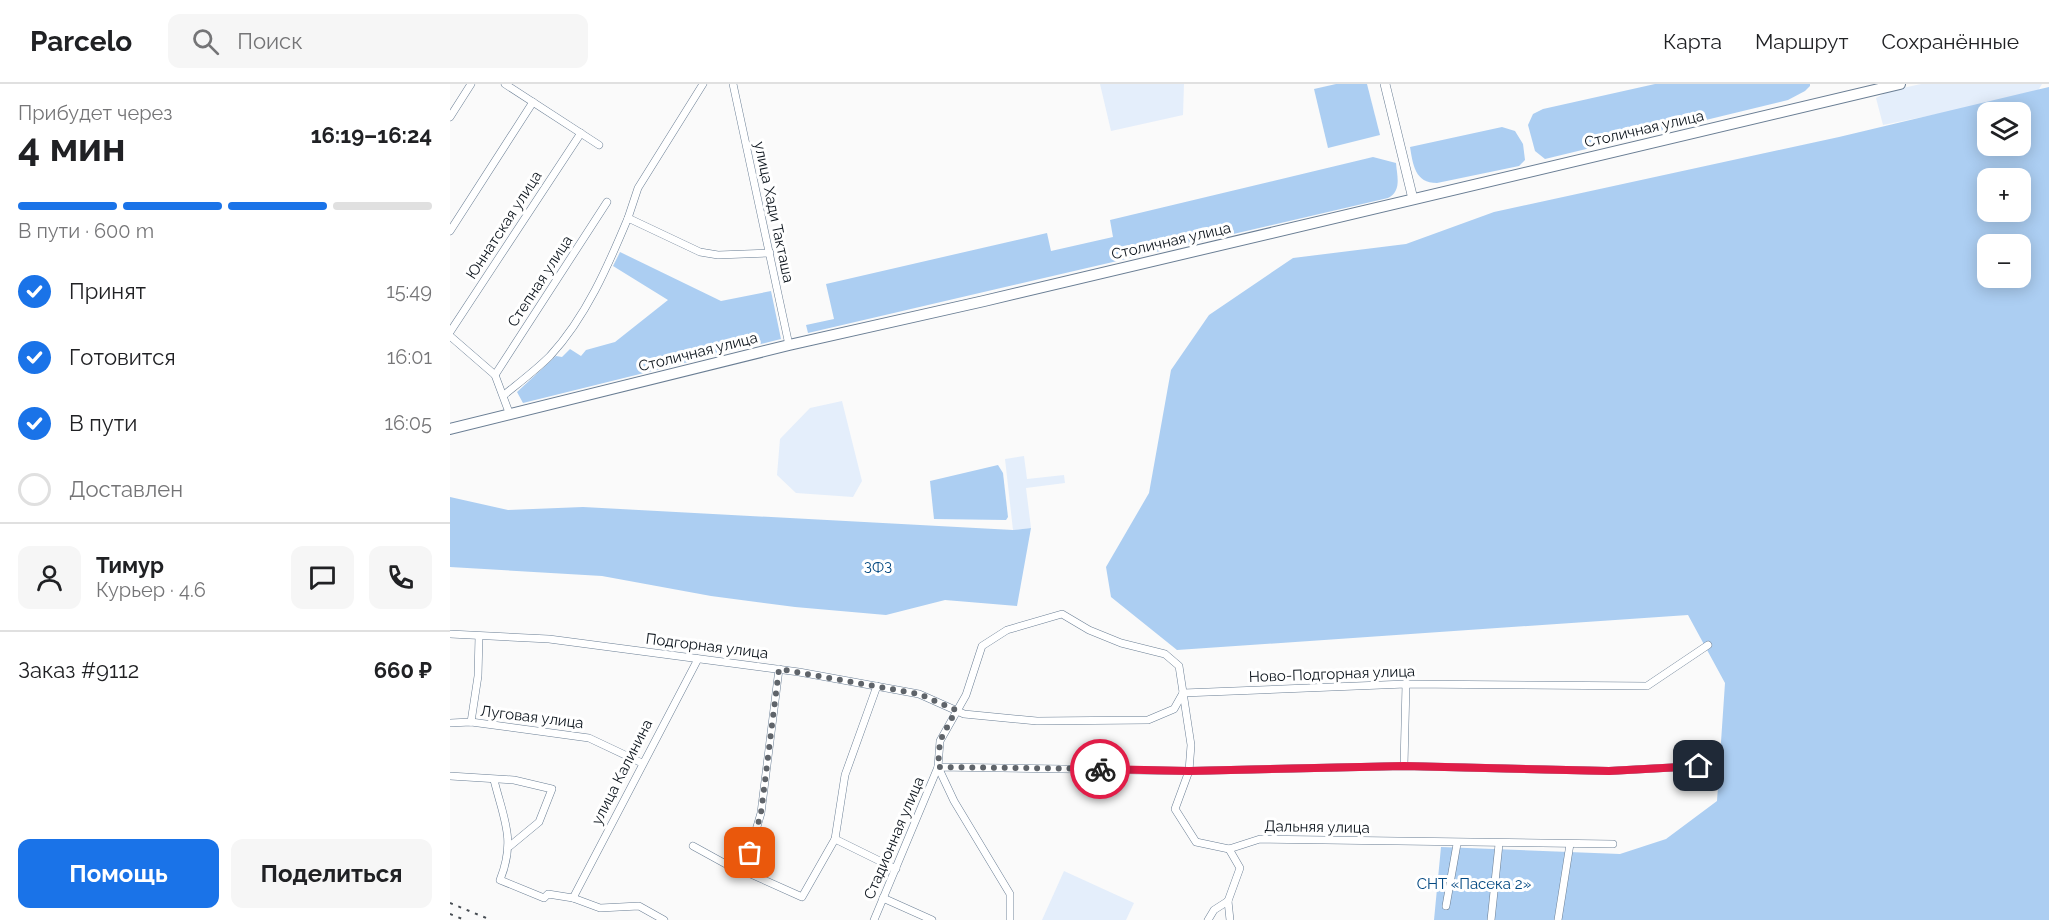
<!DOCTYPE html>
<html lang="ru">
<head>
<meta charset="utf-8">
<style>
	:root { --surface:#fff; --page:#f6f6f6; --text:#202124; --muted:#757577; --line:#e0e0e0; --accent:#1a73e8 }
	body { margin:0; font-family:Raleway,sans-serif; background:var(--page); color:var(--text); height:100vh; display:flex; flex-direction:column; font-size:22px; white-space:nowrap }
	* { box-sizing:border-box; margin:0 }
	p { font-size:20px; color:var(--muted) }
	.icon { flex:none; width:33px; height:33px; fill:none; stroke:currentColor; stroke-width:2; stroke-linecap:round; stroke-linejoin:round }
	.map { position:relative; flex:1; overflow:hidden }
	.details { display:flex; flex-direction:column; background:var(--surface); width:450px }
	.details>* { flex:none }
	.controls { position:absolute; left:1527px; top:18px; display:grid; gap:12px }
	.controls a { display:grid; place-items:center; width:54px; height:54px; border-radius:12px; background:var(--surface); box-shadow:0 3px 15px #0003; font-size:30px }
	.pin { position:absolute; display:grid; place-items:center; width:51px; height:51px; color:#fff; margin:-26px; border-radius:12px; box-shadow:0 3px 9px #0006 }
	.courier { position:absolute; display:grid; place-items:center; width:60px; height:60px; margin:-30px; border:4px solid #e11d48; border-radius:50%; background:#fff; color:#222; box-shadow:0 2px 8px #0007 }
	.headline em { font-style:normal; font-weight:700 }
	.headline div { display:flex; flex-direction:column-reverse }
	.headline { display:flex; align-items:center; justify-content:space-between; height:102px; padding:0 18px }
	h1 { font-size:39px; font-weight:700; line-height:45px }
	.bar { display:grid; grid-template-columns:repeat(4,1fr); gap:9px 6px; align-content:center; height:72px; padding:0 18px }
	.bar i { height:8px; border-radius:4px; background:var(--line) }
	.bar .selected { background:var(--accent) }
	.bar p { grid-column:span 4 }
	.line { display:flex; align-items:center; gap:15px; padding:0 18px; border-top:2px solid var(--line) }
	.line div { flex:1 }
	.round { display:grid; place-items:center; flex:none; width:63px; height:63px; border-radius:12px; background:var(--page) }
	ol { padding:0 18px; list-style:none }
	li { display:flex; align-items:center; gap:18px; height:66px }
	li p { margin-inline-start:auto }
	li .icon { padding:6px; border-radius:50%; background:var(--accent); color:#fff; stroke-width:4 }
	li:last-child { color:var(--muted) }
	li i { width:33px; height:33px; border:3px solid var(--line); border-radius:50% }
	.primary-button { display:flex; gap:12px; margin-top:auto; padding:12px 18px }
	.primary-button a { flex:1; height:69px; border-radius:12px; background:var(--accent); color:#fff; font-size:24px; font-weight:700; line-height:69px; text-align:center }
	.primary-button a+a { background:var(--page); color:var(--text) }
	header { display:flex; align-items:center; gap:36px; box-sizing:border-box; height:84px; padding:0 30px; background:var(--surface); border-bottom:2px solid var(--line) }
	header strong { font-size:28px }
	nav { display:flex; gap:33px; margin-inline-start:auto; font-size:21px }
	.search { width:420px; height:54px; background:var(--page); display:flex; align-items:center; gap:15px; box-sizing:border-box; padding:0 21px; border-radius:12px; color:var(--muted); font-size:22px }
	main { display:flex; flex:1; min-height:0 }
	.map>svg:first-child { display:block }
	.built { fill:#e4eefb }
	.green { fill:#accef2; fill-rule:evenodd }
	.lines { fill:none; stroke-linecap:round; stroke-linejoin:round }
	.minor-casing { stroke:#6a7e94; stroke-width:8 }
	.tertiary-casing { stroke:#6a7e94; stroke-width:10 }
	.primary-casing { stroke:#6a7e94; stroke-width:12 }
	.minor { stroke:#fff; stroke-width:7 }
	.tertiary { stroke:#fff; stroke-width:9 }
	.primary { stroke:#fff; stroke-width:10 }
	.rail { stroke:#464c52; stroke-width:2; stroke-dasharray:3 6; stroke-linecap:butt }
	.done { stroke:#5f646a; stroke-width:6; stroke-dasharray:0 10.8 }
	.route { stroke:#e11d48; stroke-width:8 }
	.labels { text-anchor:middle; dominant-baseline:central; stroke-width:6; stroke-linejoin:round; paint-order:stroke }
	.street-label { font-size:15px; fill:#0c141c; stroke:#fff }
	.park-label { font-size:15px; fill:#014780; stroke:#fff }
</style>
</head>
<body>
<header>
<strong>Parcelo</strong>
<div class="search"><svg class="icon" aria-label="search" viewBox="0 0 24 24"><circle cx="10" cy="10" r="6"/><path d="M15 15l6 6"/></svg>Поиск</div>
<nav><a>Карта</a><a>Маршрут</a><a>Сохранённые</a></nav>
</header>
<main>
<section class="details">
<div class="headline"><div><h1>4 мин</h1><p>Прибудет через</p></div><em>16:19–16:24</em></div>
<div class="bar"><i class="selected"></i><i class="selected"></i><i class="selected"></i><i></i><p>В пути · 600 m</p></div>
<ol>
<li><svg class="icon" aria-label="check" viewBox="0 0 24 24"><path d="M5 12l5 5 9-10"/></svg>Принят<p>15:49</p></li>
<li><svg class="icon" aria-label="check" viewBox="0 0 24 24"><path d="M5 12l5 5 9-10"/></svg>Готовится<p>16:01</p></li>
<li><svg class="icon" aria-label="check" viewBox="0 0 24 24"><path d="M5 12l5 5 9-10"/></svg>В пути<p>16:05</p></li>
<li><i></i>Доставлен</li>
</ol>
<div class="line" style="height:108px"><a class="round"><svg class="icon" aria-label="person" viewBox="0 0 24 24"><circle cx="12" cy="8" r="4"/><path d="M4 21q1-7 8-7t8 7"/></svg></a><div><b>Тимур</b><p>Курьер · 4.6</p></div><a class="round"><svg class="icon" aria-label="chat" viewBox="0 0 24 24"><path d="M4 5h16v11H9l-5 4z"/></svg></a><a class="round"><svg class="icon" aria-label="phone" viewBox="0 0 24 24"><path d="M5 4h4l2 5-3 2q2 4 5 5l2-3 5 2v4C11 20 4 13 5 4z"/></svg></a></div>
<div class="line" style="height:78px"><div>Заказ #9112</div><b>660 ₽</b></div>
<div class="primary-button"><a>Помощь</a><a>Поделиться</a></div>
</section>
<div class="map">
<svg width="1599" height="836" viewBox="0 0 1599 836">
	<rect width="100%" height="100%" fill="#fafafa"/>
	<g class="built">
		<polygon points="650,0 734,0 733,31 661,47"/>
		<polygon points="1471,0 1592,0 1586,10 1433,41 1426,14 1439,7"/>
		<polygon points="392,317 412,397 403,413 346,409 327,391 330,355 360,324"/>
		<polygon points="574,372 577,395 614,391 615,399 576,404 581,444 563,446 555,375"/>
		<polygon points="614,787 684,819 676,836 592,836"/>
	</g>
	<g class="green">
		<polygon points="886,0 917,0 930,51 878,64 864,5"/>
		<polygon points="1205,0 1360,0 1360,2 1355,7 1338,16 1095,75 1085,67 1078,41 1083,30 1093,25"/>
		<path d="M 1599,3 L 1599,836 L 984,836 L 991,763 L 1170,770 L 1216,755 L 1267,717 L 1275,599 L 1238,531 L 727,566 L 661,513 L 656,483 L 699,409 L 721,286 L 759,231 L 843,174 L 956,160 L 1044,128 L 1389,53 ZM 1538,28 L 1570,28 L 1570,62 L 1538,62 ZM 1538,94 L 1570,94 L 1570,128 L 1538,128 ZM 1538,160 L 1570,160 L 1570,194 L 1538,194 Z"/>
		<path d="M 1052,43 L 1065,47 L 1073,60 L 1075,76 L 1069,82 L 987,99 C 965,99 963,81 960,63 Z"/>
		<path d="M 923,73 L 946,79 C 947,92 952,107 938,114 L 358,249 L 356,241 L 384,235 L 376,200 L 597,149 L 601,167 L 663,153 L 660,136 Z"/>
		<polygon points="170,168 271,217 321,207 331,255 73,319 67,308 106,272 112,273 120,265 131,272 136,266 165,258 218,216 163,182"/>
		<polygon points="548,381 553,389 558,433 556,436 484,435 480,397"/>
		<polygon points="0,413 58,426 133,423 563,446 581,444 567,522 495,516 436,531 345,523 261,512 152,492 0,483"/>
	</g>
	<g class="lines">
		<defs>
			<g id="minor">
				<polyline points="55,0 149,61"/>
				<polyline points="283,0 339,261"/>
				<polyline points="0,33 21,0"/>
				<polyline points="178,134 188,104 253,0"/>
				<polyline points="0,147 83,18"/>
				<polyline points="0,248 131,49"/>
				<polyline points="0,252 45,291 60,331"/>
				<polyline points="45,291 157,118"/>
				<path d="M 54,311 C 70,298 86,286 100,272 C 136,233 158,182 178,134 L 250,168 L 268,171 L 320,169"/>
				<polyline points="0,550 99,555 349,588 469,610 514,630 587,637 698,636 724,625 733,609"/>
				<polyline points="733,609 956,600 1197,602 1258,561"/>
				<polyline points="21,638 28,592 29,552"/>
				<polyline points="0,639 21,638 139,654 192,679"/>
				<polyline points="954,682 956,600"/>
				<polyline points="0,692 64,696 102,705 89,738 60,762"/>
				<path d="M 44,696 C 54,736 66,756 50,796 L 94,814 L 98,810 L 123,814 L 150,824 L 189,822 L 214,836"/>
				<polyline points="385,755 446,785"/>
				<polyline points="243,762 283,784 294,787 311,729 329,585"/>
				<polyline points="294,787 352,813 385,755 395,691 427,602"/>
				<polyline points="123,814 248,575"/>
				<polyline points="433,814 482,836"/>
				<polyline points="778,817 790,784 779,765"/>
				<polyline points="996,822 1007,760"/>
				<polyline points="424,836 488,683 490,657 516,611 532,562 557,546 612,530 639,546 671,559 715,570 729,582 741,661 739,687 725,725 746,758 779,765 810,755 1163,760"/>
				<polyline points="560,836 560,810 504,717 488,683 739,687 954,682 1159,687 1249,682"/>
				<polyline points="758,836 764,826 778,817 780,836"/>
				<polyline points="1041,836 1049,760"/>
				<polyline points="1108,836 1120,760"/>
			</g>
			<polyline id="tertiary" points="935,0 963,115"/>
			<polyline id="primary" points="0,345 339,261 534,217 1450,0"/>
		</defs>
		<use href="#minor" class="minor-casing"/>
		<use href="#tertiary" class="tertiary-casing"/>
		<use href="#primary" class="primary-casing"/>
		<use href="#minor" class="minor"/>
		<use href="#tertiary" class="tertiary"/>
		<use href="#primary" class="primary"/>
		<g class="rail">
			<polyline points="0,819 41,836"/>
			<polyline points="0,830 15,836"/>
		</g>
	</g>
	<g class="lines">
		<polyline class="done" points="300,769 311,729 329,585 469,610 506,626 490,657 488,683 650,685"/>
		<polyline class="route" points="650,685 739,687 954,682 1159,687 1249,682"/>
	</g>
	<g class="labels">
		<g class="street-label">
			<text transform="translate(1194 45) rotate(-13)">Столичная улица</text>
			<text transform="translate(324 128) rotate(78)">улица Хади Такташа</text>
			<text transform="translate(54 141) rotate(-57)">Юннатская улица</text>
			<text transform="translate(721 157) rotate(-13)">Столичная улица</text>
			<text transform="translate(90 197) rotate(-57)">Степная улица</text>
			<text transform="translate(248 268) rotate(-14)">Столичная улица</text>
			<text transform="translate(257 562) rotate(7)">Подгорная улица</text>
			<text transform="translate(882 590) rotate(-2)">Ново-Подгорная улица</text>
			<text transform="translate(82 633) rotate(7)">Луговая улица</text>
			<text transform="translate(172 688) rotate(-63)">улица Калинина</text>
			<text transform="translate(867 743) rotate(1)">Дальняя улица</text>
			<text transform="translate(444 754) rotate(-67)">Стадионная улица</text>
		</g>
		<g class="park-label">
			<text x="428" y="484">ЗФЗ</text>
			<text x="1024" y="800">СНТ «Пасека 2»</text>
		</g>
	</g>
</svg>
<div class="controls">
<a><svg class="icon" aria-label="layers" viewBox="0 0 24 24"><path d="M12 4l9 5-9 5-9-5zM3 14l9 5 9-5"/></svg></a>
<a>+</a>
<a>−</a>
</div>
<div class="pin" style="left:300px;top:769px;background:#ea580c"><svg class="icon" aria-label="bag" viewBox="0 0 24 24"><path d="M5 8h14l-1 12H6zM9 8a3 3 0 0 1 6 0"/></svg></div>
<div class="pin" style="left:1249px;top:682px;background:#1f2937"><svg class="icon" aria-label="home" viewBox="0 0 24 24"><path d="M3 11l9-7 9 7M6 9v11h12V9"/></svg></div>
<div class="courier" style="left:650px;top:685px"><svg class="icon" aria-label="bike" viewBox="0 0 24 24"><circle cx="6" cy="16" r="4"/><circle cx="18" cy="16" r="4"/><path d="M6 16l4-8h5l3 8M10 8l3 8H6M13 5h3"/></svg></div>
</div>
</main>
</body>
</html>
